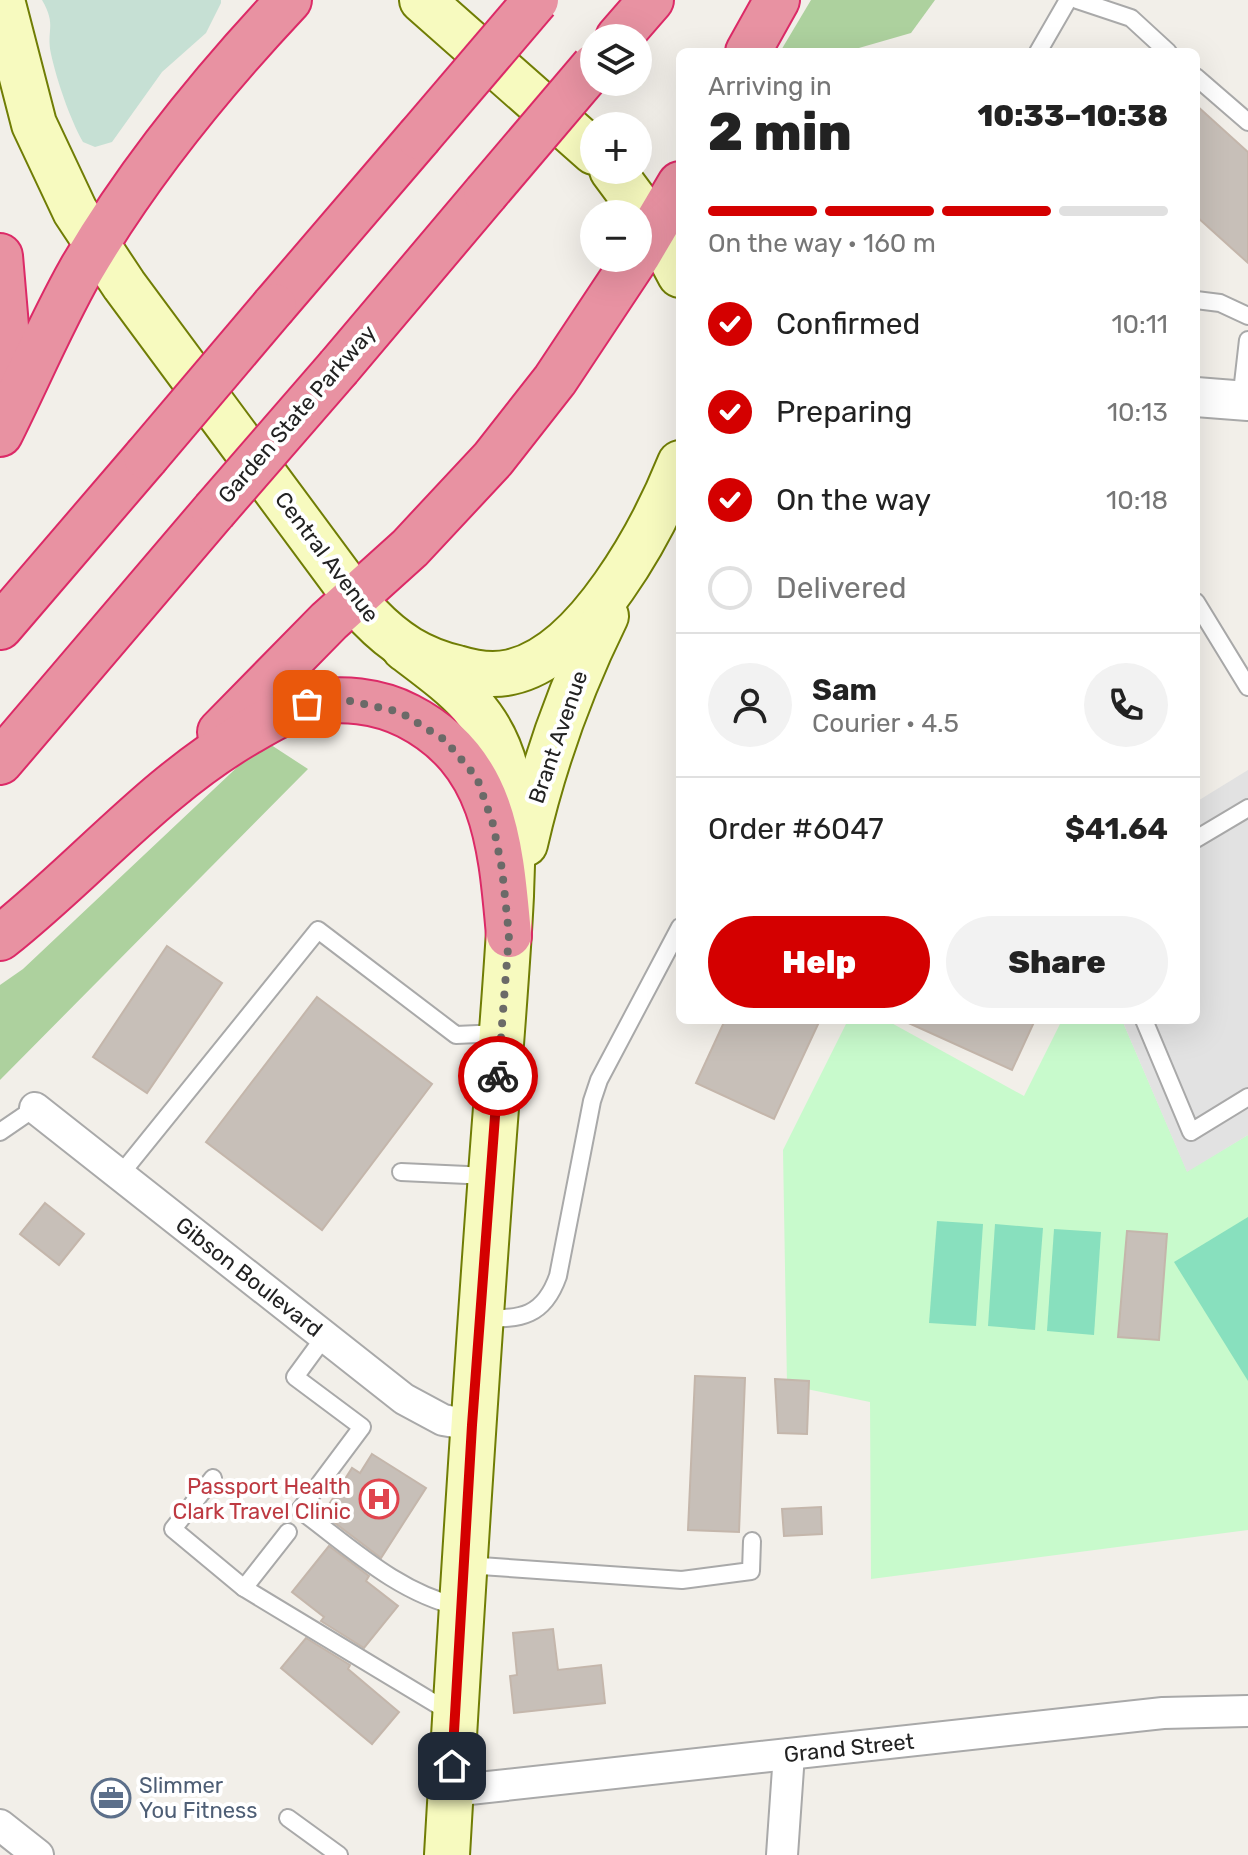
<!DOCTYPE html>
<html lang="en">
<head>
<meta charset="utf-8">
<style>
	:root { --surface:#fff; --page:#f2f2f2; --text:#222; --muted:#767676; --line:#e0e0e0; --accent:#d40000 }
	body { margin:0; font-family:Rubik,sans-serif; background:var(--page); color:var(--text); height:100vh; display:flex; flex-direction:column; font-size:30px; white-space:nowrap }
	* { box-sizing:border-box; margin:0 }
	p { font-size:26px; color:var(--muted) }
	.icon { flex:none; width:44px; height:44px; fill:none; stroke:currentColor; stroke-width:2; stroke-linecap:round; stroke-linejoin:round }
	.map { position:relative; flex:1; overflow:hidden }
	.panel { position:absolute; left:676px; top:48px; width:524px; height:976px; display:flex; flex-direction:column; background:var(--surface); border-radius:12px; box-shadow:0 8px 32px #0002 }
	.panel>* { flex:none }
	.fabs { position:absolute; left:580px; top:24px; display:grid; gap:16px }
	.fabs a { display:grid; place-items:center; width:72px; height:72px; border-radius:50%; background:var(--surface); box-shadow:0 8px 32px #0002; font-size:40px }
	.pin { position:absolute; display:grid; place-items:center; width:68px; height:68px; color:#fff; margin:-34px; border-radius:16px; box-shadow:0 4px 12px #0006 }
	.courier { position:absolute; display:grid; place-items:center; width:80px; height:80px; margin:-40px; border:6px solid #d40000; border-radius:50%; background:#fff; color:#222; box-shadow:0 2px 10px #0007 }
	.headline em { font-style:normal; font-weight:800 }
	.headline div { display:flex; flex-direction:column-reverse }
	.headline { display:flex; align-items:center; justify-content:space-between; height:136px; padding:0 32px }
	h1 { font-size:52px; font-weight:800; line-height:60px }
	.bar { display:grid; grid-template-columns:repeat(4,1fr); gap:12px 8px; align-content:center; height:96px; padding:0 32px }
	.bar i { height:10px; border-radius:6px; background:var(--line) }
	.bar .on { background:var(--accent) }
	.bar p { grid-column:span 4 }
	.line { display:flex; align-items:center; gap:20px; padding:0 32px; border-top:2px solid var(--line) }
	.line div { flex:1 }
	.round { display:grid; place-items:center; flex:none; width:84px; height:84px; border-radius:42px; background:var(--page) }
	ol { padding:0 32px; list-style:none }
	li { display:flex; align-items:center; gap:24px; height:88px }
	li p { margin-inline-start:auto }
	li .icon { padding:8px; border-radius:50%; background:var(--accent); color:#fff; stroke-width:4 }
	li:last-child { color:var(--muted) }
	li i { width:44px; height:44px; border:4px solid var(--line); border-radius:50% }
	.primary-button { display:flex; gap:16px; margin-top:auto; padding:16px 32px }
	.primary-button a { flex:1; height:92px; border-radius:48px; background:var(--accent); color:#fff; font-size:32px; font-weight:800; line-height:92px; text-align:center }
	.primary-button a+a { background:var(--page); color:var(--text) }
	.map>svg:first-child { display:block }
	.forest { fill:#add19e }
	.wetland { fill:#c6e0d4 }
	.park { fill:#c8facc }
	.pitch { fill:#88e0be }
	.parking { fill:#e2e2e2 }
	.building { fill:#c7bfb8; stroke:#c4b6ab; stroke-width:2 }
	.lines { fill:none; stroke-linecap:round; stroke-linejoin:round }
	.service-casing { stroke:#a9a9a9; stroke-width:20 }
	.minor-casing { stroke:#a9a9a9; stroke-width:34 }
	.tertiary-casing { stroke:#a9a9a9; stroke-width:42 }
	.secondary-casing { stroke:#707d05; stroke-width:48 }
	.motorway-casing { stroke:#dc2a67; stroke-width:48 }
	.service { stroke:#fff; stroke-width:16 }
	.minor { stroke:#fff; stroke-width:30 }
	.tertiary { stroke:#fff; stroke-width:38 }
	.secondary { stroke:#f7fabf; stroke-width:44 }
	.motorway { stroke:#e892a2; stroke-width:44 }
	.motorway-bridge-casing { stroke:#dc2a67; stroke-width:48; stroke-linecap:butt }
	.motorway-bridge { stroke:#e892a2; stroke-width:44 }
	.done { stroke:#6b6a68; stroke-width:8; stroke-dasharray:0 14.4 }
	.route { stroke:#d40000; stroke-width:10 }
	.labels { text-anchor:middle; dominant-baseline:central; stroke-width:8; stroke-linejoin:round; paint-order:stroke }
	.street-label { font-size:22px; fill:#222; stroke:#fff }
	.health-label { font-size:22px; fill:#be3a42; stroke:#fff; text-anchor:end }
	.service-label { font-size:22px; fill:#4e5e75; stroke:#fff; text-anchor:start }
</style>
</head>
<body>
<div class="map">
<svg width="1248" height="1855" viewBox="0 0 1248 1855">
	<rect width="100%" height="100%" fill="#f2efe9"/>
	<g class="forest">
		<polygon points="811,0 935,0 911,33 845,52 780,52"/>
		<polygon points="265,741 308,769 0,1080 0,985 23,969"/>
	</g>
	<path class="wetland" d="M 42,0 L 221,0 L 221,3 L 206,33 L 162,72 L 112,142 L 95,147 L 83,142 C 70,119 57,81 51,54 C 46,29 57,26 42,0 Z"/>
	<polygon class="park" points="848,1020 886,1020 1024,1096 1062,1020 1122,1020 1187,1171 1248,1135 1248,1530 871,1579 870,1402 787,1385 783,1150"/>
	<g class="pitch">
		<polygon points="1248,1217 1248,1381 1174,1262"/>
		<polygon points="937,1221 983,1224 976,1326 929,1323"/>
		<polygon points="995,1224 1043,1228 1035,1330 988,1326"/>
		<polygon points="1054,1229 1101,1232 1094,1335 1047,1331"/>
	</g>
	<polygon class="parking" points="1248,770 1248,1135 1187,1172 1122,1020 1196,1020 1196,802"/>
	<g class="building">
		<polygon points="1196,105 1248,152 1248,263 1196,216"/>
		<polygon points="167,946 222,983 147,1093 93,1057"/>
		<polygon points="317,997 432,1084 322,1230 206,1142"/>
		<polygon points="725,1020 820,1020 774,1119 696,1083"/>
		<polygon points="902,1020 1035,1020 1012,1070"/>
		<polygon points="45,1203 84,1234 59,1265 20,1234"/>
		<polygon points="1127,1231 1167,1234 1159,1340 1118,1337"/>
		<polygon points="695,1376 745,1378 739,1532 688,1530"/>
		<polygon points="775,1379 809,1381 807,1434 778,1433"/>
		<polygon points="372,1454 426,1488 381,1558 323,1514 352,1468 360,1473"/>
		<polygon points="821,1507 822,1534 784,1536 782,1509"/>
		<polygon points="329,1546 369,1576 366,1581 398,1606 364,1648 321,1621 324,1617 292,1592"/>
		<polygon points="553,1629 558,1670 601,1665 605,1703 514,1713 510,1676 517,1675 513,1633"/>
		<polygon points="306,1638 350,1665 348,1669 399,1712 372,1744 281,1668"/>
	</g>
	<g class="lines">
		<defs>
			<g id="service">
				<polyline points="1077,0 1131,18 1168,52"/>
				<polyline points="1038,52 1068,0"/>
				<polyline points="1196,77 1248,122"/>
				<polyline points="1196,300 1220,303 1248,316"/>
				<polyline points="1241,401 1248,340"/>
				<polyline points="1196,602 1248,687"/>
				<polyline points="1196,839 1248,808"/>
				<polyline points="1144,1020 1191,1132 1248,1097"/>
				<polyline points="0,1132 35,1108"/>
				<polyline points="401,1172 489,1176"/>
				<polyline points="120,1175 318,930 456,1035 500,1033"/>
				<path d="M 482,1318 C 521,1320 544,1316 558,1276 L 592,1101 L 599,1080 L 680,927"/>
				<path d="M 325,1336 L 295,1377 L 362,1427 L 300,1510 C 350,1547 398,1593 460,1607"/>
				<polyline points="213,1478 173,1529 244,1588 451,1713"/>
				<polyline points="466,1565 682,1580 751,1571 752,1541"/>
				<polyline points="244,1588 288,1532"/>
				<polyline points="288,1818 339,1855"/>
			</g>
			<g id="minor">
				<polyline points="35,1108 404,1399 443,1420 472,1425"/>
				<polyline points="451,1791 1163,1713 1248,1711"/>
				<polyline points="0,1825 38,1855"/>
				<polyline points="782,1855 789,1754"/>
			</g>
			<polyline id="tertiary" points="1196,397 1248,401"/>
			<g id="secondary">
				<path d="M 2,0 L 34,124 L 75,211 L 124,285 L 369,616 C 395,643 420,659 457,668 C 473,673 494,676 511,672 C 587,655 653,530 680,463"/>
				<polyline points="422,0 594,152"/>
				<polyline points="612,170 655,228 680,275"/>
				<path d="M 404,648 C 451,684 491,710 506,771 C 516,811 512,854 511,896 C 507,975 500,1055 494,1134 C 476,1374 461,1614 447,1855"/>
				<path d="M 525,844 C 543,765 570,689 606,616"/>
			</g>
			<g id="motorway">
				<polyline points="618,38 651,0"/>
				<polyline points="748,52 777,0"/>
				<polyline points="638,255 680,184"/>
				<polyline points="0,256 7,338 0,408"/>
				<polyline points="274,306 419,137"/>
				<polyline points="339,367 486,193"/>
				<path d="M 0,434 C 27,380 51,323 81,270 C 138,172 211,83 289,0"/>
				<polyline points="0,627 146,457"/>
				<polyline points="220,732 329,621 410,548 493,459 555,380 636,258"/>
				<polyline points="0,762 214,511"/>
				<path d="M 0,938 C 84,872 154,787 247,733 C 266,722 286,710 308,704 C 340,696 379,701 408,716 C 496,761 501,847 509,935"/>
			</g>
		</defs>
		<use href="#service" class="service-casing"/>
		<use href="#minor" class="minor-casing"/>
		<use href="#tertiary" class="tertiary-casing"/>
		<use href="#secondary" class="secondary-casing"/>
		<use href="#motorway" class="motorway-casing"/>
		<use href="#service" class="service"/>
		<use href="#minor" class="minor"/>
		<use href="#tertiary" class="tertiary"/>
		<use href="#secondary" class="secondary"/>
		<use href="#motorway" class="motorway"/>
		<defs>
			<g id="motorway-bridge">
				<polyline points="419,137 536,0"/>
				<polyline points="486,193 594,66"/>
				<polyline points="146,457 274,306"/>
				<polyline points="214,511 339,367"/>
			</g>
		</defs>
		<use href="#motorway-bridge" class="motorway-bridge-casing"/>
		<use href="#motorway-bridge" class="motorway-bridge"/>
	</g>
	<g class="lines">
		<polyline class="done" points="307,704 350,701 400,712 445,740 477,778 493,824 502,869 509,935 498,1076"/>
		<polyline class="route" points="452,1766 472,1425 498,1076"/>
	</g>
	<defs>
		<symbol id="hospital-ring" viewBox="-11 -11 22 22"><circle r="9.5" fill="#fff" stroke="#e0444e" stroke-width="1.5"/><path d="M-5-5h3v3.5h4V-5h3V5h-3V1.5h-4V5h-3Z" fill="#e0444e"/></symbol>
		<symbol id="office-ring" viewBox="-11 -11 22 22"><circle r="9.5" fill="#fff" stroke="#5c6f8a" stroke-width="1.5"/><path d="M-6-3h4V-5.5h4V-3h4V5H-6ZM-1-4.5V-3h2v-1.5ZM-6 0V1H6V0Z" fill="#5c6f8a"/></symbol>
	</defs>
	<g fill-rule="evenodd">
		<use href="#hospital-ring" x="357" y="1477" width="44" height="44"/>
		<use href="#office-ring" x="89" y="1776" width="44" height="44"/>
	</g>
	<g class="labels">
		<g class="street-label">
			<text transform="translate(297 414) rotate(-49)">Garden State Parkway</text>
			<text transform="translate(327 557) rotate(53)">Central Avenue</text>
			<text transform="translate(558 737) rotate(-71)">Brant Avenue</text>
			<text transform="translate(249 1277) rotate(38)">Gibson Boulevard</text>
			<text transform="translate(849 1748) rotate(-6)">Grand Street</text>
		</g>
		<g class="health-label">
			<text x="351" y="1486">Passport Health<tspan x="351" dy="25">Clark Travel Clinic</tspan></text>
		</g>
		<g class="service-label">
			<text x="139" y="1785">Slimmer<tspan x="139" dy="25">You Fitness</tspan></text>
		</g>
	</g>
</svg>
<div class="fabs">
<a><svg class="icon" aria-label="layers" viewBox="0 0 24 24"><path d="M12 4l9 5-9 5-9-5zM3 14l9 5 9-5"/></svg></a>
<a>+</a>
<a>−</a>
</div>
<div class="pin" style="left:307px;top:704px;background:#ea580c"><svg class="icon" aria-label="bag" viewBox="0 0 24 24"><path d="M5 8h14l-1 12H6zM9 8a3 3 0 0 1 6 0"/></svg></div>
<div class="pin" style="left:452px;top:1766px;background:#1f2937"><svg class="icon" aria-label="home" viewBox="0 0 24 24"><path d="M3 11l9-7 9 7M6 9v11h12V9"/></svg></div>
<div class="courier" style="left:498px;top:1076px"><svg class="icon" aria-label="bike" viewBox="0 0 24 24"><circle cx="6" cy="16" r="4"/><circle cx="18" cy="16" r="4"/><path d="M6 16l4-8h5l3 8M10 8l3 8H6M13 5h3"/></svg></div>
<section class="panel">
<div class="headline"><div><h1>2 min</h1><p>Arriving in</p></div><em>10:33–10:38</em></div>
<div class="bar"><i class="on"></i><i class="on"></i><i class="on"></i><i></i><p>On the way · 160 m</p></div>
<ol>
<li><svg class="icon" aria-label="check" viewBox="0 0 24 24"><path d="M5 12l5 5 9-10"/></svg>Confirmed<p>10:11</p></li>
<li><svg class="icon" aria-label="check" viewBox="0 0 24 24"><path d="M5 12l5 5 9-10"/></svg>Preparing<p>10:13</p></li>
<li><svg class="icon" aria-label="check" viewBox="0 0 24 24"><path d="M5 12l5 5 9-10"/></svg>On the way<p>10:18</p></li>
<li><i></i>Delivered</li>
</ol>
<div class="line" style="height:144px"><a class="round"><svg class="icon" aria-label="person" viewBox="0 0 24 24"><circle cx="12" cy="8" r="4"/><path d="M4 21q1-7 8-7t8 7"/></svg></a><div><b>Sam</b><p>Courier · 4.5</p></div><a class="round"><svg class="icon" aria-label="phone" viewBox="0 0 24 24"><path d="M5 4h4l2 5-3 2q2 4 5 5l2-3 5 2v4C11 20 4 13 5 4z"/></svg></a></div>
<div class="line" style="height:104px"><div>Order #6047</div><b>$41.64</b></div>
<div class="primary-button"><a>Help</a><a>Share</a></div>
</section>
</div>
</body>
</html>
